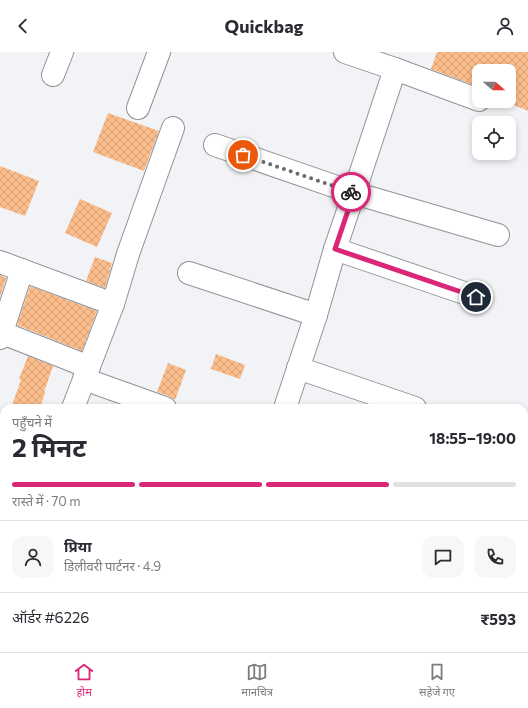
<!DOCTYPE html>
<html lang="hi">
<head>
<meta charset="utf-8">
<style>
	:root { --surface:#fff; --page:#f7f7f7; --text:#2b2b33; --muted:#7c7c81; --line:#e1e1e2; --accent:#db2777 }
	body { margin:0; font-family:Commissioner,"Noto Sans Devanagari",sans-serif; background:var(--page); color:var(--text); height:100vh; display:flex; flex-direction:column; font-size:15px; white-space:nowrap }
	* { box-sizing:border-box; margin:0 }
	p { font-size:13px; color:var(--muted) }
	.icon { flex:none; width:22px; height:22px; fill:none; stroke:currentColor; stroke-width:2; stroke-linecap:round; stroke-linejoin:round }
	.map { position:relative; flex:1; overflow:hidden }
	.details { position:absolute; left:0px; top:352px; width:528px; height:248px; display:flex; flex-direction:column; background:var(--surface); border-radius:12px 12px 0 0; box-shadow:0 2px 6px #0003 }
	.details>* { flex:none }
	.needle { width:26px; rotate:110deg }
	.fabs { position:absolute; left:472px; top:12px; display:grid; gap:8px }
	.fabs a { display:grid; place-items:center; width:44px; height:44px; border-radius:8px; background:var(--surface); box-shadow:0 2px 6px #0003; font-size:20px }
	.pin { position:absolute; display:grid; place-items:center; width:34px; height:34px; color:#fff; margin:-17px; border:2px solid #fff; border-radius:50%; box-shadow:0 1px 4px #0007 }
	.courier { position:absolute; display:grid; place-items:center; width:40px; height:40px; margin:-20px; border:3px solid #db2777; border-radius:50%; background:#fff; color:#222; box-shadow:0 1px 5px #0007 }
	.summary em { font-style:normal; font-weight:700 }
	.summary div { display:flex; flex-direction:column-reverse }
	.summary { display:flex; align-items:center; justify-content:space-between; height:68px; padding:0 12px }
	h1 { font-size:26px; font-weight:700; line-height:30px }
	.bar { display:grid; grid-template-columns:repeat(4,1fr); gap:6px 4px; align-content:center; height:48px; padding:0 12px }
	.bar i { height:5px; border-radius:3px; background:var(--line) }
	.bar .selected { background:var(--accent) }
	.bar p { grid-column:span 4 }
	.line { display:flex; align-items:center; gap:10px; padding:0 12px; border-top:1px solid var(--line) }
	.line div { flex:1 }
	.round { display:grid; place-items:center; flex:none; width:42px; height:42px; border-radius:12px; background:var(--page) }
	header { display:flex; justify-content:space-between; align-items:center; height:52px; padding:0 12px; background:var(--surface); font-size:18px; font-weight:700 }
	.dock { display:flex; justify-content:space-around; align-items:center; height:56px; border-top:1px solid var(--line); background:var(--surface); font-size:11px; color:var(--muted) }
	.dock a { display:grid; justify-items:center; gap:2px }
	.dock .selected { color:var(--accent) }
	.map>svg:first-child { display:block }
	.building { fill:url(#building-cross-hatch) }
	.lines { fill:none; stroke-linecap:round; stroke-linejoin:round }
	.street-casing { stroke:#919295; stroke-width:24 }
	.street { stroke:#fff; stroke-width:22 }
	.done { stroke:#6a6a6c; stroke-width:4; stroke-dasharray:0 7.2 }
	.route { stroke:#db2777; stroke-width:5 }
</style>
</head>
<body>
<header><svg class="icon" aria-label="back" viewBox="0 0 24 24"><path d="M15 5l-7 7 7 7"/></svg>Quickbag<svg class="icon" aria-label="person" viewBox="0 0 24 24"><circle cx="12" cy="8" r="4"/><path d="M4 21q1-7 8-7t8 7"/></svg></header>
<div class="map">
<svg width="528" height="600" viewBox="0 0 528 600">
	<defs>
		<pattern id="building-cross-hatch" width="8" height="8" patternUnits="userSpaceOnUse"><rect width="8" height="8" fill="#fbbd8b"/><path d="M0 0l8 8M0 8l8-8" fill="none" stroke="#d7a278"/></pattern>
	</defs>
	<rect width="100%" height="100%" fill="#f2f3f6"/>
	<g class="building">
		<polygon points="437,0 528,0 528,59 509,51 509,19 479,19 479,35 431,17"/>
		<polygon points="108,61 159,79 144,119 93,100"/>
		<polygon points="0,114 39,129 25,164 0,155"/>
		<polygon points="80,147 112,161 97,195 65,181"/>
		<polygon points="95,205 112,211 105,236 86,229"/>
		<polygon points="0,223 6,226 0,245"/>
		<polygon points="30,234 97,259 82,299 17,273"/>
		<polygon points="216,302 245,313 240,327 211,317"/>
		<polygon points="28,304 53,314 44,340 45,341 40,356 11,356 21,328 19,327"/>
		<polygon points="168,311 186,318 175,348 169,344 157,340"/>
	</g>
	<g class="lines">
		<defs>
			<g id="street">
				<polyline points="345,0 395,17 479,48"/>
				<polyline points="53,23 62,0"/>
				<polyline points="138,56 159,0"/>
				<polyline points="215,93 354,141 498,183"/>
				<polyline points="335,197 476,245"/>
				<polyline points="0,210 113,252"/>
				<polyline points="189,221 316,263"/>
				<polyline points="0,280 89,315"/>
				<polyline points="0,286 22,218"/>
				<polyline points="298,316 415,356"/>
				<polyline points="84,327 165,356"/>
				<polyline points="73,356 113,252 128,202 173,76"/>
				<polyline points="285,356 316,263 335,197 354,141 395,17"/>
				<polyline points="0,373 4,374"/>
				<polyline points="524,393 528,395"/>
				<polyline points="0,474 4,476"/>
				<polyline points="0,579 4,568"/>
				<polyline points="92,600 93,596"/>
				<polyline points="217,600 218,596"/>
			</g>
		</defs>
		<use href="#street" class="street-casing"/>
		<use href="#street" class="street"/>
	</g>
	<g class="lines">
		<polyline class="done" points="243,103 351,140"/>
		<polyline class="route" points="351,140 354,141 335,197 476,245"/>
	</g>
</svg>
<div class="fabs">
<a><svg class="needle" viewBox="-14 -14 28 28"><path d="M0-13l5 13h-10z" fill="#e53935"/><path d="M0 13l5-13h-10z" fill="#7c7c81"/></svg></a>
<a><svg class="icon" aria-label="locate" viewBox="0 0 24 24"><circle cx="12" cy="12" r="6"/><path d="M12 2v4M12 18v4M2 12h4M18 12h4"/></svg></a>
</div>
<div class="pin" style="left:243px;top:103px;background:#ea580c"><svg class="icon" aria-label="bag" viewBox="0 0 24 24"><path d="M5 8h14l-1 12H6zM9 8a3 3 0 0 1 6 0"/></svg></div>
<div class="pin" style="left:476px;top:245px;background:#1f2937"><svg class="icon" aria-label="home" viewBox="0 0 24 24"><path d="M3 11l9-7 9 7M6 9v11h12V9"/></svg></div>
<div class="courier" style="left:351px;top:140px"><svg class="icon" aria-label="bike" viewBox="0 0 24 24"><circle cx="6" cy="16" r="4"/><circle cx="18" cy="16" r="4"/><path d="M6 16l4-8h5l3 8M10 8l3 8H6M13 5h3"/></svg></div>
<section class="details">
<div class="summary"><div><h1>2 मिनट</h1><p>पहुँचने में</p></div><em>18:55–19:00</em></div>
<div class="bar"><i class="selected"></i><i class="selected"></i><i class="selected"></i><i></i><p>रास्ते में · 70 m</p></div>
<div class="line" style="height:72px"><a class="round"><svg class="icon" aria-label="person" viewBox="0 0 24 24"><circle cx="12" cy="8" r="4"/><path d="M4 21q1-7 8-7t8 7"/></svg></a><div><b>प्रिया</b><p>डिलीवरी पार्टनर · 4.9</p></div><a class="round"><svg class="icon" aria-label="chat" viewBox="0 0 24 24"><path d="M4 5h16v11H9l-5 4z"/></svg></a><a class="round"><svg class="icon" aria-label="phone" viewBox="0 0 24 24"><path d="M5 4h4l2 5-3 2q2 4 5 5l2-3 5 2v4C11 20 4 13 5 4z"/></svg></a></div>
<div class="line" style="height:52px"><div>ऑर्डर #6226</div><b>₹593</b></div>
</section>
</div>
<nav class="dock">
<a class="selected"><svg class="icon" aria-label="home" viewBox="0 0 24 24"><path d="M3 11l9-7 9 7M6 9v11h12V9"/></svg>होम</a>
<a><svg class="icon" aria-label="map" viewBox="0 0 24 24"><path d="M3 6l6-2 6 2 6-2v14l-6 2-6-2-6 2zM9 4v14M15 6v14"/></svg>मानचित्र</a>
<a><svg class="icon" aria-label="saved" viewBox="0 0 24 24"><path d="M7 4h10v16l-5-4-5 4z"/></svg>सहेजे गए</a>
</nav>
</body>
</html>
